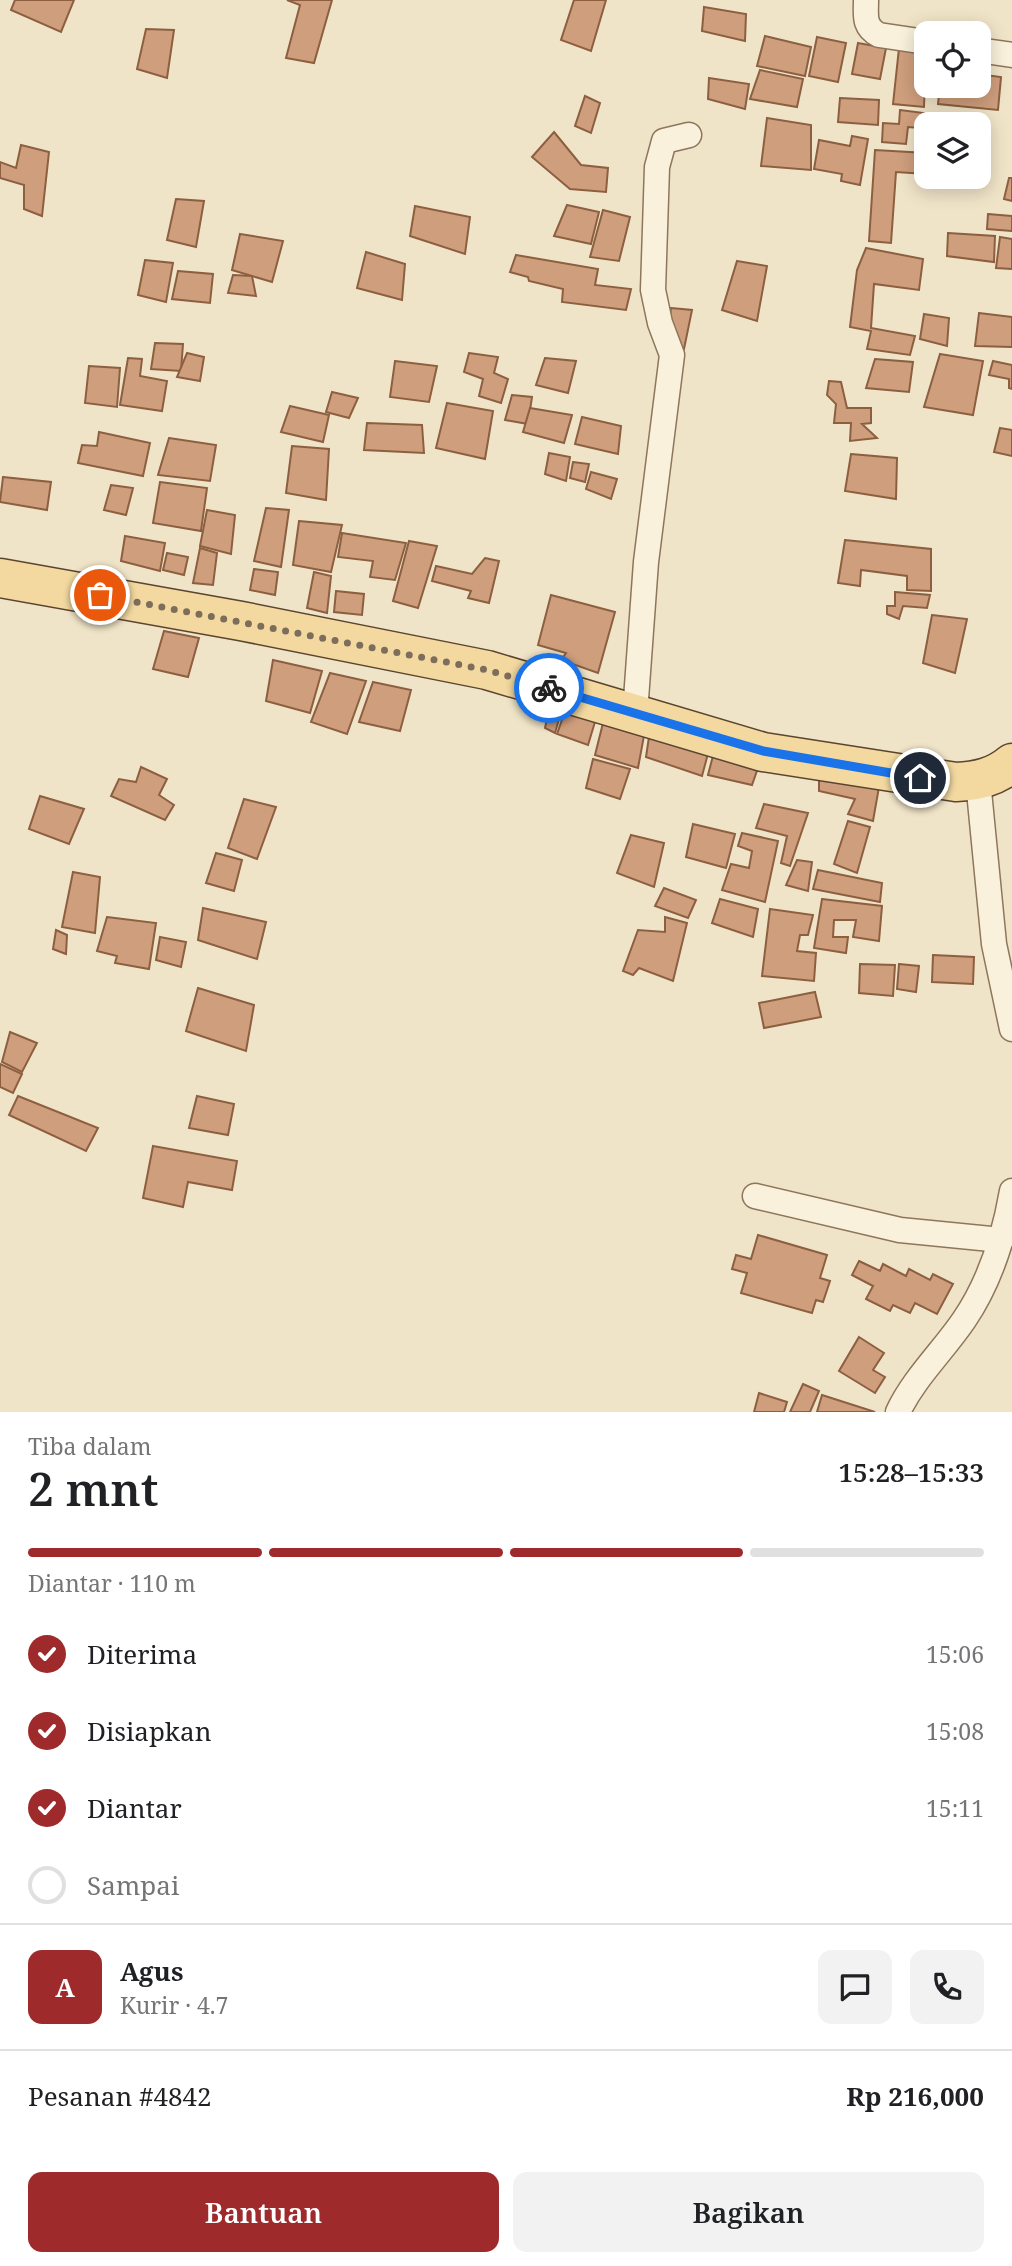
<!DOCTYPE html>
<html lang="id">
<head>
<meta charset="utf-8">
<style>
	:root { --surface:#fff; --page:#f2f2f2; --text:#202124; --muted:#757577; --line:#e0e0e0; --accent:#9e2a2b }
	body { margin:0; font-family:"Noto Serif",serif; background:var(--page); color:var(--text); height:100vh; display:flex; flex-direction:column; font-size:26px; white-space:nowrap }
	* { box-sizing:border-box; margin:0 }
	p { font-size:23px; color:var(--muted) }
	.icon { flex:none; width:38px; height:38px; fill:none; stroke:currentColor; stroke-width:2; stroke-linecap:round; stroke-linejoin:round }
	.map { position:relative; height:1412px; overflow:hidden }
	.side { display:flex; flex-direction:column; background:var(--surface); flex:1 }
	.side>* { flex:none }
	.controls { position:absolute; left:914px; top:21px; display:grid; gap:14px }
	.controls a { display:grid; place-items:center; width:77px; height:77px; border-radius:14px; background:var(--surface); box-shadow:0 4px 18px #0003; font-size:35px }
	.pin { position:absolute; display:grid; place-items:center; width:60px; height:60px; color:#fff; margin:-30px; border:4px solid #fff; border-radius:50%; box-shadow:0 2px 7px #0007 }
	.courier { position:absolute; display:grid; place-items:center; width:70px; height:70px; margin:-35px; border:5px solid #1a73e8; border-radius:50%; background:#fff; color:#222; box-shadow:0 2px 9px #0007 }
	.overview em { font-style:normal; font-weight:600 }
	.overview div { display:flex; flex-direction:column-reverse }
	.overview { display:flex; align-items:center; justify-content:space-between; height:119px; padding:0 28px }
	h1 { font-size:46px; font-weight:600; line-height:52px }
	.bar { display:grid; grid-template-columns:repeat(4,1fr); gap:10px 7px; align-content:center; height:84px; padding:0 28px }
	.bar i { height:9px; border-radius:5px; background:var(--line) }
	.bar .current { background:var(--accent) }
	.bar p { grid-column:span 4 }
	.line { display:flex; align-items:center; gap:18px; padding:0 28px; border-top:2px solid var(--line) }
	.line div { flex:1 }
	.round { display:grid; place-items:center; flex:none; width:74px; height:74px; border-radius:14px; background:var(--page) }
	ol { padding:0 28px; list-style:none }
	li { display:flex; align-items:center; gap:21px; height:77px }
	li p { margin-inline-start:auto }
	li .icon { padding:7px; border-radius:50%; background:var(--accent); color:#fff; stroke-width:4 }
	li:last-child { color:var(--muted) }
	li i { width:38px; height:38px; border:4px solid var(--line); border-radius:50% }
	.cta { display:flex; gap:14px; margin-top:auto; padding:14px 28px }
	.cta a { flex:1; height:80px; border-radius:14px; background:var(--accent); color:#fff; font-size:28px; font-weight:600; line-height:80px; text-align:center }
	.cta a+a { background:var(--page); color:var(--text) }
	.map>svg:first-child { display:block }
	.building { fill:#cf9f7d; stroke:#8d5f41; stroke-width:2 }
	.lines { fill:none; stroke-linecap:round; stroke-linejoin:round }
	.minor-casing { stroke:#8d765c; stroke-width:27 }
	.primary-casing { stroke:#5b4430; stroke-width:41 }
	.minor { stroke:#faf1dc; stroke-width:24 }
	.primary { stroke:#f3d9a0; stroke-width:38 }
	.done { stroke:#7c6e5b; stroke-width:7; stroke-dasharray:0 12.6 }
	.route { stroke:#1a73e8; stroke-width:9 }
</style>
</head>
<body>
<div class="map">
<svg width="1012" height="1412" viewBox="0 0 1012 1412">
	<rect width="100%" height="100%" fill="#f0e4c8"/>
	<g class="building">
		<polygon points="15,0 74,0 61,32 11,10"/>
		<polygon points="287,0 332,0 314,63 286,58 300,5"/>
		<polygon points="574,0 606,0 591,51 561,40"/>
		<polygon points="704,7 746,14 745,41 702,31"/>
		<polygon points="146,29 174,30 167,78 137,69"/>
		<polygon points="765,36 811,47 805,76 757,66"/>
		<polygon points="817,37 846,43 838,82 809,76"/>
		<polygon points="858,43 886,48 880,79 852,74"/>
		<polygon points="899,48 926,51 924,107 893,104"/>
		<polygon points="760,70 803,79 797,107 750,99"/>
		<polygon points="978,74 1001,77 998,110 938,104 940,86 978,86"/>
		<polygon points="709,78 749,84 745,109 708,99"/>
		<polygon points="585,96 600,103 591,133 575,126"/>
		<polygon points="840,98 879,100 878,125 838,122"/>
		<polygon points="900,110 924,113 923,119 944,121 944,124 926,124 926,143 917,142 919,128 908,127 906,144 882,142 883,123 899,124"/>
		<polygon points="767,118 811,125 811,170 761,166"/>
		<polygon points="554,132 581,165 608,168 606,192 570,189 532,157"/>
		<polygon points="852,136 868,139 860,185 841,181 842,174 814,169 819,140 850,146"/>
		<polygon points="21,145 49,152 42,216 24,209 24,185 0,178 0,162 16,168"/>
		<polygon points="875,150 926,153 926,174 896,172 891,243 869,241"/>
		<polygon points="1009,178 1012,178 1012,201 1004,199"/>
		<polygon points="176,199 204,201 196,247 167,240"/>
		<polygon points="567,205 599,212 591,244 554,236"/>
		<polygon points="415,206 470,217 465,254 410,236"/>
		<polygon points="603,210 630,217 619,261 590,257"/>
		<polygon points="988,214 1012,216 1012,231 987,229"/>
		<polygon points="948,233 995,236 994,262 947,256"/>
		<polygon points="240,234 283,241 272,282 232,270"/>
		<polygon points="1000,237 1012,239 1012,269 996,268"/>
		<polygon points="866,248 923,259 919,290 874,284 871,328 915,336 910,355 867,349 871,331 850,327 857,270"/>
		<polygon points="366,252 405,264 402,300 357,288"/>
		<polygon points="516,255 598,269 595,285 631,289 626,310 562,302 563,289 529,281 528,277 510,272"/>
		<polygon points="145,260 173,263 166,302 138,295"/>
		<polygon points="737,261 767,266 757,321 722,310"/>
		<polygon points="178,271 213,274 210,303 172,299"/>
		<polygon points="233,275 252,276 256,296 228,293"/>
		<polygon points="671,308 692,310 684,349 666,345"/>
		<polygon points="979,313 1012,317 1012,347 975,346"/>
		<polygon points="924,314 949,318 947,346 920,339"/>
		<polygon points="155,343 183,344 181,371 151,369"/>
		<polygon points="187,353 204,357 200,381 177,377"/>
		<polygon points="469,353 498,357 494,373 508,379 501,403 479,396 483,379 464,372"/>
		<polygon points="940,354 983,361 973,415 924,407"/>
		<polygon points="128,358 142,359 140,376 167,381 162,411 120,405"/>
		<polygon points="545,358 576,361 568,393 536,385"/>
		<polygon points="875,359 913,362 909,392 866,388"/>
		<polygon points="395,361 437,366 429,402 390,397"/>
		<polygon points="993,361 1012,365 1012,389 1009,388 1009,379 989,375"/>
		<polygon points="89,366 120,368 117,407 85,403"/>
		<polygon points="829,381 841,382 847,408 871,408 871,423 862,424 877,438 850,441 851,423 834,423 836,404 827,395"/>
		<polygon points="332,392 358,398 349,418 326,412"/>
		<polygon points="512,395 532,397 528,424 505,420"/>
		<polygon points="447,403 493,411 485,459 436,448"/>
		<polygon points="290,406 329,415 323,442 281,432"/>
		<polygon points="530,408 572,415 564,443 523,432"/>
		<polygon points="582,417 621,426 618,454 575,444"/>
		<polygon points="367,423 422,425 424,453 364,450"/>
		<polygon points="1000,428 1012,430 1012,456 994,452"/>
		<polygon points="99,432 150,443 143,476 78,463 82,445 97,446"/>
		<polygon points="169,438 216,445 210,481 158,475"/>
		<polygon points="292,446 329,449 326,500 286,493"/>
		<polygon points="549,453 570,457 566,481 545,474"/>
		<polygon points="851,454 897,458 896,499 845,491"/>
		<polygon points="573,462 589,464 585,482 570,478"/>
		<polygon points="591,472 617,479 611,499 586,489"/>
		<polygon points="3,477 51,482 47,510 0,502"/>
		<polygon points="160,482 207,488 201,531 153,523"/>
		<polygon points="111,485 133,488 126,515 104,510"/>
		<polygon points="266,508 289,510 281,567 254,561"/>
		<polygon points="207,510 235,515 231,554 200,546"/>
		<polygon points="299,521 342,525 331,572 293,565"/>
		<polygon points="342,533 406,543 395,580 370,577 373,561 338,557"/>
		<polygon points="125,536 165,543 160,571 121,561"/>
		<polygon points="845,540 931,549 931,591 907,590 907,576 861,570 860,586 838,583"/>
		<polygon points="409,541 437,546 418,608 393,601"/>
		<polygon points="200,548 217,553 213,585 193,583"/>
		<polygon points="167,553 188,557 184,575 163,570"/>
		<polygon points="485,558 499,561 489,603 468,598 471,591 432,581 436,566 472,574"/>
		<polygon points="254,569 278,572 275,595 250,590"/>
		<polygon points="314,572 331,576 327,613 307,608"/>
		<polygon points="336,591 364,594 362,615 334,612"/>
		<polygon points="895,592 930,595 927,608 903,606 899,619 887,614 887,606 895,606"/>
		<polygon points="551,595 615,612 598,673 561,660 566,653 538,645"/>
		<polygon points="932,615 967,619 955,673 923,663"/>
		<polygon points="164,631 199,638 188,677 153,669"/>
		<polygon points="273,660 322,671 310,713 266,701"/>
		<polygon points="330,673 366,681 347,734 311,722"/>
		<polygon points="373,682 411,690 400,731 359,722"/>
		<polygon points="568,703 598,712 588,745 557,734"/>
		<polygon points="549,709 561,712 555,733 545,728"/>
		<polygon points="605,715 646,725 638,768 595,755"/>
		<polygon points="650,730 710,746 702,776 646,757"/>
		<polygon points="715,748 760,762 752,785 708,775"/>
		<polygon points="593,759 630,769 620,799 586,788"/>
		<polygon points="141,767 167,779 159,795 174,805 165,820 111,796 119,779 136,782"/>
		<polygon points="819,778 879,787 873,821 848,814 855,799 819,791"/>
		<polygon points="40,796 84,809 69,844 29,829"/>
		<polygon points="244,799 276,807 257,859 228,848"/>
		<polygon points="764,804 808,813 790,866 781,863 787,836 756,828"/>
		<polygon points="848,821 870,827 857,873 834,864"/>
		<polygon points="693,824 735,834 726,868 686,857"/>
		<polygon points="742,833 778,841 765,902 722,890 731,864 749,868 752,851 738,846"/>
		<polygon points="631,835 664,843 654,887 617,873"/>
		<polygon points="216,853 242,860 234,891 206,883"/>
		<polygon points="797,860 812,862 808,891 786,885"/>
		<polygon points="818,870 882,883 880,902 813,889"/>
		<polygon points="73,872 100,877 95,933 62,927"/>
		<polygon points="664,888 696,900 688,918 655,906"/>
		<polygon points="720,899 758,909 753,937 712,923"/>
		<polygon points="822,899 882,906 879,941 853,937 856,920 834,920 833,937 848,937 846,953 814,948"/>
		<polygon points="203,908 266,922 257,959 198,940"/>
		<polygon points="770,909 813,915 808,935 800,935 797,951 816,953 814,981 762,976"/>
		<polygon points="107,917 156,923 149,969 115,963 117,956 97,951"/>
		<polygon points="665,917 687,923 673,981 639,968 633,975 623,971 638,930 665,932"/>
		<polygon points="56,930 67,935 66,954 53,949"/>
		<polygon points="160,937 186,942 181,967 156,960"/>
		<polygon points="933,955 974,957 973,984 932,982"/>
		<polygon points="860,964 895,965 893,996 859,993"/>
		<polygon points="899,964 919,966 916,992 897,989"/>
		<polygon points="198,988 254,1005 246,1051 186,1031"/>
		<polygon points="815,992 821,1017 764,1028 759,1003"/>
		<polygon points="10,1032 37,1043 22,1072 2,1062"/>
		<polygon points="0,1064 22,1074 13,1093 0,1087"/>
		<polygon points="18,1096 98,1128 86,1151 9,1115"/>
		<polygon points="197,1096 234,1104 228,1135 189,1128"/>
		<polygon points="153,1146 237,1161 232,1190 188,1182 183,1207 143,1198"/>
		<polygon points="758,1235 827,1255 820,1278 830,1281 823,1302 816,1300 812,1313 741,1293 747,1273 732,1269 736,1255 751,1259"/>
		<polygon points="859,1261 880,1271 883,1264 906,1276 909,1269 930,1280 933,1274 953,1284 937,1314 915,1303 910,1313 893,1305 890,1311 866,1299 873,1286 852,1275"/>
		<polygon points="859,1337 884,1353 873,1370 885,1377 875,1393 839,1371"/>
		<polygon points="803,1384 819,1391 810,1412 790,1412"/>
		<polygon points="759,1393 787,1402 784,1412 754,1412"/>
		<polygon points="822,1395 875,1412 817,1412"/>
	</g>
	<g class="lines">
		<defs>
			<g id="minor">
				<path d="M 866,0 C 866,15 863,27 879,35 L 926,42"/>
				<polyline points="978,50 1012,55"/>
				<polyline points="635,713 646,562 672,355 660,323 653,290 657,167 664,141 689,135"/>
				<polyline points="978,781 994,944 1012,1029"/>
				<polyline points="755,1196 900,1230 1001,1240"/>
				<path d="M 898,1412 C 914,1378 943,1351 964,1320 C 990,1282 1004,1237 1012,1191"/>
			</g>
			<path id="primary" d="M 0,578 L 241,621 L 487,670 L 763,752 L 956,782 C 978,781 995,777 1012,763"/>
		</defs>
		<use href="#minor" class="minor-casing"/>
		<use href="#primary" class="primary-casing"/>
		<use href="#minor" class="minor"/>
		<use href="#primary" class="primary"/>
	</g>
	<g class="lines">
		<polyline class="done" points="100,595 487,670 549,688"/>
		<polyline class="route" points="549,688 763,751 920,778"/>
	</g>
</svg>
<div class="controls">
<a><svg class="icon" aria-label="locate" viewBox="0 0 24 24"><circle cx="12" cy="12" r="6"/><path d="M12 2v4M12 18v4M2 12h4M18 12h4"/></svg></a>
<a><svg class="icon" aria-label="layers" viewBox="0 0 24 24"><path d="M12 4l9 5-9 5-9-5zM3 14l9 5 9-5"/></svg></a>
</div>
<div class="pin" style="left:100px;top:595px;background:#ea580c"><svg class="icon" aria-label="bag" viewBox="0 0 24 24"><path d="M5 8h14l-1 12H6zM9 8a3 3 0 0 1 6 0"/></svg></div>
<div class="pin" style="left:920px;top:778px;background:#1f2937"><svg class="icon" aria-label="home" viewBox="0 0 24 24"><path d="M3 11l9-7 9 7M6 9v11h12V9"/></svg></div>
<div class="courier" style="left:549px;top:688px"><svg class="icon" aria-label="bike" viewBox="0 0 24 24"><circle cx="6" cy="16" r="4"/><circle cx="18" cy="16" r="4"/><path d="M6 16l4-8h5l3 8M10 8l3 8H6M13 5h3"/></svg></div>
</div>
<section class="side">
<div class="overview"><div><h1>2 mnt</h1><p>Tiba dalam</p></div><em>15:28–15:33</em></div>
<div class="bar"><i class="current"></i><i class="current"></i><i class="current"></i><i></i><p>Diantar · 110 m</p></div>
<ol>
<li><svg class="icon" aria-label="check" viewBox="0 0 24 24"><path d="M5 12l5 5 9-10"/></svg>Diterima<p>15:06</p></li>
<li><svg class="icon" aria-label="check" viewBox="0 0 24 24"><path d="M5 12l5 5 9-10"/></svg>Disiapkan<p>15:08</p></li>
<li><svg class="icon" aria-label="check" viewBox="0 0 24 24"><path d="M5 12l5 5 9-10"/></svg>Diantar<p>15:11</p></li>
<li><i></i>Sampai</li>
</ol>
<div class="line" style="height:126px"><b class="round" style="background:var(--accent);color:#fff">A</b><div><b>Agus</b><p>Kurir · 4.7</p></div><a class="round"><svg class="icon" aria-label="chat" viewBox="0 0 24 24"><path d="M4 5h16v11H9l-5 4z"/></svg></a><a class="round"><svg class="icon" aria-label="phone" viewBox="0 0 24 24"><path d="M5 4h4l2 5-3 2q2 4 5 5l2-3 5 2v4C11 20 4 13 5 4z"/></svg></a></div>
<div class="line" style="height:91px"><div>Pesanan #4842</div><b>Rp 216,000</b></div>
<div class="cta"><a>Bantuan</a><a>Bagikan</a></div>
</section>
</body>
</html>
